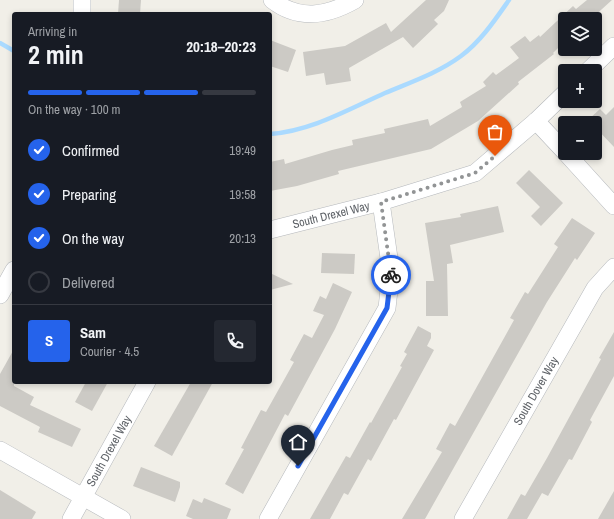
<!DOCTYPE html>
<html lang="en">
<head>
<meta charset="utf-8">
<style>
	:root { --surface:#171b24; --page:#242831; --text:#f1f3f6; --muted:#9ea1a6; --line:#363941; --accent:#2563eb }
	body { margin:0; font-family:"Archivo Narrow",sans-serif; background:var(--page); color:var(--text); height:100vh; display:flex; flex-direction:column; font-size:15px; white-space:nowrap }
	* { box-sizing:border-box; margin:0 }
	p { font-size:13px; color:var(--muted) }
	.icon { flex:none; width:22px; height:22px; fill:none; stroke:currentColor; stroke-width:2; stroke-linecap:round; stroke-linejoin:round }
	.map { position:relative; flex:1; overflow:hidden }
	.details { position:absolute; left:12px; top:12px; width:260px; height:372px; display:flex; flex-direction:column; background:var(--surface); border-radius:4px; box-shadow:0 2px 6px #0003 }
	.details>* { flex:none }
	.tools { position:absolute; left:558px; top:12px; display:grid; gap:8px }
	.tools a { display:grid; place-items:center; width:44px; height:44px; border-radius:4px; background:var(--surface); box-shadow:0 2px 6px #0003; font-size:20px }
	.pin { position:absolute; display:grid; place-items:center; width:34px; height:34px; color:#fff; margin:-41px -17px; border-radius:50% 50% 50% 0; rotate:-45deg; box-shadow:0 0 4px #0007 }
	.pin .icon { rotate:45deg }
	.courier { position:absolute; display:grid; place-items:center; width:40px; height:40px; margin:-20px; border:3px solid #2563eb; border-radius:50%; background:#fff; color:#222; box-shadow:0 1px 5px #0007 }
	.head em { font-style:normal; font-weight:700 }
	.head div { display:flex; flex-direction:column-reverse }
	.head { display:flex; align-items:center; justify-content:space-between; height:68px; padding:0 16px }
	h1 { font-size:26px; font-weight:700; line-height:30px }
	.bar { display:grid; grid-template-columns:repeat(4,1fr); gap:6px 4px; align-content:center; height:48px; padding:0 16px }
	.bar i { height:5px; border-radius:3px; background:var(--line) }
	.bar .on { background:var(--accent) }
	.bar p { grid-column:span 4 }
	.line { display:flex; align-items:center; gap:10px; padding:0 16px; border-top:1px solid var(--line) }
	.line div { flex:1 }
	.round { display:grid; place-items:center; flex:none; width:42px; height:42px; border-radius:4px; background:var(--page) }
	ol { padding:0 16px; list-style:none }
	li { display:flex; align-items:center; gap:12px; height:44px }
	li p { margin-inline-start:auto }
	li .icon { padding:4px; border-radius:50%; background:var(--accent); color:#fff; stroke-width:4 }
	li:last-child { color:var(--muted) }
	li i { width:22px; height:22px; border:2px solid var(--line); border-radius:50% }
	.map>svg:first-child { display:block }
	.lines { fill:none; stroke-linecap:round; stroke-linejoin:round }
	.stream { stroke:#aadaff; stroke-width:4.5 }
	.building { fill:#cccac5 }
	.minor-casing { stroke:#b5b8bc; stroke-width:18 }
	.minor { stroke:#fff; stroke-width:17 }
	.done { stroke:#929495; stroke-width:4; stroke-dasharray:0 7.2 }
	.route { stroke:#2563eb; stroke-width:5 }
	.labels { text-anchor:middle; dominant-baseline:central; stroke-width:3; stroke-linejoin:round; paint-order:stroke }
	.street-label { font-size:12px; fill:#5f6368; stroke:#fff }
</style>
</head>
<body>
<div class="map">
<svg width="614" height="519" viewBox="0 0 614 519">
	<rect width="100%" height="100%" fill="#f1efe8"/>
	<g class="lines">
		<g class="stream">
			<polyline points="0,43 14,51"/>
			<path d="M 270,134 C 311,131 347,110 385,93 C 411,82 438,73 461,56 C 481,41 495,20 509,0"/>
		</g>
	</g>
	<g class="building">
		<polygon points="119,0 141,0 140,14 118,14"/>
		<polygon points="426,0 449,0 444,11 434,20 438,24 413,48 403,37 349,68 351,81 326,85 324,73 306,76 303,52 345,46 386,23 391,32"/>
		<polygon points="587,0 612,0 591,19 565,19 565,41 553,53 554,54 518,82 519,84 478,121 431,149 338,171 339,174 297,186 270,191 270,162 284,159 285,164 332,150 353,145 352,140 385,133 384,129 428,119 430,126 462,107 460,102 486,86 483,82 493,72 496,75 519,58 510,47 525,36 530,42 539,35 540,37 573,6 576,9"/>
		<polygon points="270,40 296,50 288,72 270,66"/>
		<polygon points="614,107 614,147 595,127 595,123 591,123 588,120 600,109 606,115"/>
		<polygon points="529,170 563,203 541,226 531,216 540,207 516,183"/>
		<polygon points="498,206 504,232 450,245 453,263 447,264 448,316 426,316 426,281 434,281 425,223 461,217 460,214"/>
		<polygon points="572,218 595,233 577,260 575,258 547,302 425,519 402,519 442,452 436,449 450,423 455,426 514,320 510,318 525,292 528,294 558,247 554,244"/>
		<polygon points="322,253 355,254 354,274 321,273"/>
		<polygon points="270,273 293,284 270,290"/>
		<polygon points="333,283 352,292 335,329 288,416 285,414 243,494 225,484 244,449 241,448 261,410 266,412 294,362 290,360 304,334 312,338 324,315 313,311 320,296 326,299"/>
		<polygon points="418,326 431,333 431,338 427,346 434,350 396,420 394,419 371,461 368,459 348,495 344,493 330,519 310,519 346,456 350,458 370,422 371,423 402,367 400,366 407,354 404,352"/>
		<polygon points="614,332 614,376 590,420 592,422 572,460 569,459 548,496 542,493 527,519 507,519 521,494 525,496 547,458 601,359 599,358"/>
		<polygon points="14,349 14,386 34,397 30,405 81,429 72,447 38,432 40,427 0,406 0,374"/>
		<polygon points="86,382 108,382 92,411 75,402"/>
		<polygon points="191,382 213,382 172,456 154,446"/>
		<polygon points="141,467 180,482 180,487 175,502 133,486"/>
		<polygon points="0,490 36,512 32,519 0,519"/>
		<polygon points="614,491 614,519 598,519"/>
		<polygon points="204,498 231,509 227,519 193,519 186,516 193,499 202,503"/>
	</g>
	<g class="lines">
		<defs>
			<g id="minor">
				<path d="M 272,0 C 299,21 327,16 355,0"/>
				<polyline points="82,14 82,0"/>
				<polyline points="588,71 614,46"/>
				<polyline points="536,121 565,152"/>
				<polyline points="566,153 614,206"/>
				<polyline points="270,230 381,202 475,173 536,121 565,93"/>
				<polyline points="0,295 14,270"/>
				<polyline points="0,450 122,519"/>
				<polyline points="71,519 147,382"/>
				<polyline points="268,519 387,308 391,272 381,202"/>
				<polyline points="463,519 595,288 614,267"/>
			</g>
		</defs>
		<use href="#minor" class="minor-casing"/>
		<use href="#minor" class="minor"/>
	</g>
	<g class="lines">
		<polyline class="done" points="391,275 381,202 475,173 495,156"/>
		<polyline class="route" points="298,466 387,308 391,275"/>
	</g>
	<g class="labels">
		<g class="street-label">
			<text transform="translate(331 215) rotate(-14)">South Drexel Way</text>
			<text transform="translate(536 391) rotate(-60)">South Dover Way</text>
			<text transform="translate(109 451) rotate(-61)">South Drexel Way</text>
		</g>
	</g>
</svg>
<div class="tools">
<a><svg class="icon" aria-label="layers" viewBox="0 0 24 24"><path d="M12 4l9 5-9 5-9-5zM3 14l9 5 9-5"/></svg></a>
<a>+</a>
<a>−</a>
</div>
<div class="pin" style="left:495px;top:156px;background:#ea580c"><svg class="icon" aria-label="bag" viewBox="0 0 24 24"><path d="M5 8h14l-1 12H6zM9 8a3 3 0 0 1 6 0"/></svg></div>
<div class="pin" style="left:298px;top:466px;background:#1f2937"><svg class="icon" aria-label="home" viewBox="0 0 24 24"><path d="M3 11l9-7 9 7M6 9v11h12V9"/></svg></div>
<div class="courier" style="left:391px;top:275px"><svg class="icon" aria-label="bike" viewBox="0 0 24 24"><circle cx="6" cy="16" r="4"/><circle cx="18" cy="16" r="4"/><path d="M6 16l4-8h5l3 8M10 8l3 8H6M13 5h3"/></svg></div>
<section class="details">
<div class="head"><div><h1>2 min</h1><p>Arriving in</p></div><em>20:18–20:23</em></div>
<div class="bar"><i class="on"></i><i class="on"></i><i class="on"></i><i></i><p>On the way · 100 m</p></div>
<ol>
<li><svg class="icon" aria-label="check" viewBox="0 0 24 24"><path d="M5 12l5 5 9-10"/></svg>Confirmed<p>19:49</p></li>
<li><svg class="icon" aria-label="check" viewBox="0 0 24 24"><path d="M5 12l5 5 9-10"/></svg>Preparing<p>19:58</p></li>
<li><svg class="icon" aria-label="check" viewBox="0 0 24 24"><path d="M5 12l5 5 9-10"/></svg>On the way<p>20:13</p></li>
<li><i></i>Delivered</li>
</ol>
<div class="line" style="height:72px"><b class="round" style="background:var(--accent);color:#fff">S</b><div><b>Sam</b><p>Courier · 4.5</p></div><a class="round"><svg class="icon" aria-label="phone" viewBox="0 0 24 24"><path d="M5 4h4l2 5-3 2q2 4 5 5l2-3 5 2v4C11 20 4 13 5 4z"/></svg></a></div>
</section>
</div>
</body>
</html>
